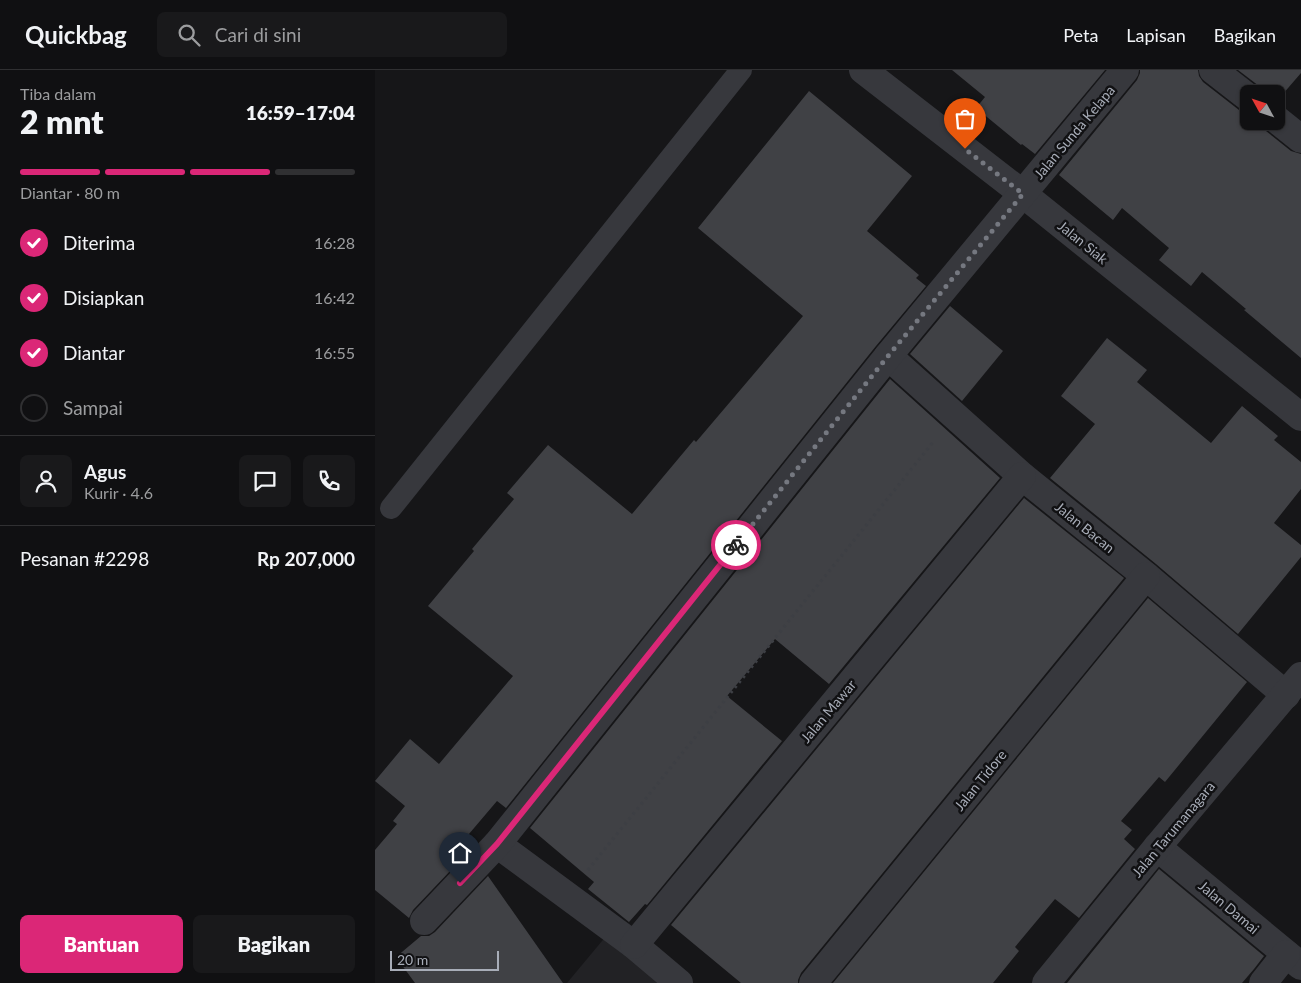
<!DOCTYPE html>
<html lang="id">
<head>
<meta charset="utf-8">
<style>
	:root { --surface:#101012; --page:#19191b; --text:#f1f3f6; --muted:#9c9d9f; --line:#303032; --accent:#db2777 }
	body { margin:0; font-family:Lato,sans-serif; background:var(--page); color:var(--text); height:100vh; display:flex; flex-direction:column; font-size:19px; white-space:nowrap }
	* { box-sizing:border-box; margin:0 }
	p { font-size:16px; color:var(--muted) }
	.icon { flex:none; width:28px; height:28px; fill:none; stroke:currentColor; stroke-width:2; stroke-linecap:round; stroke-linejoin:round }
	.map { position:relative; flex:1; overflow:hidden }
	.details { display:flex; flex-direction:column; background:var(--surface); width:375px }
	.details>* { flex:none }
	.needle { width:32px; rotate:310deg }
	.controls { position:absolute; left:865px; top:15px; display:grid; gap:10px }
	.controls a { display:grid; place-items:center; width:45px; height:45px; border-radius:8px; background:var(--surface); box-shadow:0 1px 4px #0004,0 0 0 1px var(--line); font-size:25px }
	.scale { position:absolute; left:15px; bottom:12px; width:109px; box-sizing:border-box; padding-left:5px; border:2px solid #a8adb8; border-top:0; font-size:14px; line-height:18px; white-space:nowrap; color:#a8adb8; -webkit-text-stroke:4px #111113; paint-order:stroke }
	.pin { position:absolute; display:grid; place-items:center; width:42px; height:42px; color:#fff; margin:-51px -21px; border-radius:50% 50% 50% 0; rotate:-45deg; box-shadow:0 0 5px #0007 }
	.pin .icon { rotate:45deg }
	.courier { position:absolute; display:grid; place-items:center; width:50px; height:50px; margin:-25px; border:4px solid #db2777; border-radius:50%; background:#fff; color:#222; box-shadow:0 1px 6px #0007 }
	.overview em { font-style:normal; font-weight:800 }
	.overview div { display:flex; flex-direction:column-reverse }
	.overview { display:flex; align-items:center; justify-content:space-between; height:85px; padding:0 20px }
	h1 { font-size:32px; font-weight:800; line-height:38px }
	.bar { display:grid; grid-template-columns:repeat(4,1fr); gap:8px 5px; align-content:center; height:60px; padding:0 20px }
	.bar i { height:6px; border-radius:4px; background:var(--line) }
	.bar .current { background:var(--accent) }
	.bar p { grid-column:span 4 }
	.line { display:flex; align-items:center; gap:12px; padding:0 20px; border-top:1px solid var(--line) }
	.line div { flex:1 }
	.round { display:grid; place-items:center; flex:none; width:52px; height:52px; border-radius:8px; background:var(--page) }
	ol { padding:0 20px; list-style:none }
	li { display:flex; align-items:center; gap:15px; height:55px }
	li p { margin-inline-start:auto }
	li .icon { padding:5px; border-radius:50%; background:var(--accent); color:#fff; stroke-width:4 }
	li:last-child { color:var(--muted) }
	li i { width:28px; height:28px; border:2px solid var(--line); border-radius:50% }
	.button { display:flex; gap:10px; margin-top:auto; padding:10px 20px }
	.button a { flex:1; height:58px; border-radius:8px; background:var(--accent); color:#fff; font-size:20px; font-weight:800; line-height:58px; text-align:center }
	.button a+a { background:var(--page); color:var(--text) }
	header { display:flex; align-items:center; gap:30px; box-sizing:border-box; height:70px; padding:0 25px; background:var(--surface); border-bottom:1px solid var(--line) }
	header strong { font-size:24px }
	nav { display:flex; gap:28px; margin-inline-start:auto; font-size:18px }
	.search { width:350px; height:45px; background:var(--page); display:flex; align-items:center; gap:12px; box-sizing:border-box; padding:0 18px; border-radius:8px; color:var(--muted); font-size:19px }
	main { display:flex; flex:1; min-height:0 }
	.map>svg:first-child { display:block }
	.built { fill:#222225 }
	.building { fill:#404145 }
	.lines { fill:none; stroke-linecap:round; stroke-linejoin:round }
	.path { stroke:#3d3f44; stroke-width:3; stroke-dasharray:2.5 4; stroke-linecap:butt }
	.service { stroke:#37383d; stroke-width:22 }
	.minor { stroke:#37383d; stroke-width:28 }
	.done { stroke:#757880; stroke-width:5; stroke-dasharray:0 9 }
	.route { stroke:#db2777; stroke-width:6 }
	.labels { text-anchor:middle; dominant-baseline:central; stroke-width:5; stroke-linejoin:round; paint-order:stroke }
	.street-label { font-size:14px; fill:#a8adb8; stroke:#111113 }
</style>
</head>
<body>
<header>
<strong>Quickbag</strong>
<div class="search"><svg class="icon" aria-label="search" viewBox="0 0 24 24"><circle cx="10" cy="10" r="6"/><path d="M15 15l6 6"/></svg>Cari di sini</div>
<nav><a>Peta</a><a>Lapisan</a><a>Bagikan</a></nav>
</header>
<main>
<section class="details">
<div class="overview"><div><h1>2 mnt</h1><p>Tiba dalam</p></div><em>16:59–17:04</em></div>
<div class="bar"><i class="current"></i><i class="current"></i><i class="current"></i><i></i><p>Diantar · 80 m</p></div>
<ol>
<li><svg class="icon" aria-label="check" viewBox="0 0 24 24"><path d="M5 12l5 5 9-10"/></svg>Diterima<p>16:28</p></li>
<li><svg class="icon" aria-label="check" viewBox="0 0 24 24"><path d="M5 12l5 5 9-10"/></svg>Disiapkan<p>16:42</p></li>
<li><svg class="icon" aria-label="check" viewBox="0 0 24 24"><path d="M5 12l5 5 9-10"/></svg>Diantar<p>16:55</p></li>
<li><i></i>Sampai</li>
</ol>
<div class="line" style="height:90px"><a class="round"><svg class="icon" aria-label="person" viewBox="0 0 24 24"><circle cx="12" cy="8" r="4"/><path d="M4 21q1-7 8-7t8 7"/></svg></a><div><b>Agus</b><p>Kurir · 4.6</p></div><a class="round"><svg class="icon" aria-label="chat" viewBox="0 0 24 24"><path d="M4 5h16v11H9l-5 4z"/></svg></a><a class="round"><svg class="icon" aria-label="phone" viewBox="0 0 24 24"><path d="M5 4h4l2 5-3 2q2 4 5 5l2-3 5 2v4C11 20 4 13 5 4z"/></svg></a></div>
<div class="line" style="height:65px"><div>Pesanan #2298</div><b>Rp 207,000</b></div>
<div class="button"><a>Bantuan</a><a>Bagikan</a></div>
</section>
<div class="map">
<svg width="926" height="913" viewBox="0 0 926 913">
	<rect width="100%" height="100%" fill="#161618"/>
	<polygon class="built" points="232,865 296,913 192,913"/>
	<g class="building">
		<polygon points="577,0 730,0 660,84 647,74 646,75 601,38 610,27"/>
		<polygon points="765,0 823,0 824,6 828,12 864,40 874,43 874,51 886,51 887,55 891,61 916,81 926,84 926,288 869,240 871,239 827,202 816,216 784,190 794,178 747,138 738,150 684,105 762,10 765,3"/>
		<polygon points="863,0 926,0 926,3 901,32 901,24 889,24 884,16"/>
		<polygon points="434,21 537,106 492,161 544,205 541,208 551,216 501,276 131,738 122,731 88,771 95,780 38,840 34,848 0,820 0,780 22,754 18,751 30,736 0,711 35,669 64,694 138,606 53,536 99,481 97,479 139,429 132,423 173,375 257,444 319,370 321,372 428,246 323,158"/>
		<polygon points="575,236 628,281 587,331 535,284"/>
		<polygon points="732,268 772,300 762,312 836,373 867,336 903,366 899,370 926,392 926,419 899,453 926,475 926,487 863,564 781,494 675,408 720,354 686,326"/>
		<polygon points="515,309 625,408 454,614 400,569 352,626 407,671 272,835 270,834 254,852 213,819 219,812 155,758"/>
		<polygon points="649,428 749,508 426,903 423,910 423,913 366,913 296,855"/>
		<polygon points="773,528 872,612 790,712 784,707 746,751 757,760 749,769 760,779 704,848 680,829 640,877 644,881 618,913 458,913"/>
		<polygon points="784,799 889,886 879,899 867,913 692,913"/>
		<polygon points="113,806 188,913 40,913 21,887 46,866 54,866 60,862"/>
	</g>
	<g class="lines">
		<polyline class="path" points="213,800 559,371"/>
		<polyline class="service" points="16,438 366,0"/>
		<g class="minor">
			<polyline points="488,0 648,124 926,347"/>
			<polyline points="838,0 874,28"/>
			<polyline points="901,49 926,69"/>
			<polyline points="513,286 647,406 771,506 911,625"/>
			<polyline points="122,774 259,875 304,913"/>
			<polyline points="782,777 926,896"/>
			<polyline points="49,851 122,774 513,286 750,0"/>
			<polyline points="259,875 647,406"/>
			<polyline points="438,913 771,506"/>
			<polyline points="671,913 782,777 926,606"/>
			<polyline points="888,913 911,884"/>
		</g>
	</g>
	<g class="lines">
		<polyline class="done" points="361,475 513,286 648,124 590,79"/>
		<polyline class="route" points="85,813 122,774 361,475"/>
	</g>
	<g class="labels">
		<g class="street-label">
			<text transform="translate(699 62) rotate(-50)">Jalan Sunda Kelapa</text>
			<text transform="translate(708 172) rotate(39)">Jalan Siak</text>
			<text transform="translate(710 457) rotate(39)">Jalan Bacan</text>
			<text transform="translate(453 641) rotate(-50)">Jalan Mawar</text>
			<text transform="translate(605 710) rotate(-51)">Jalan Tidore</text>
			<text transform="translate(798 759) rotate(-50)">Jalan Tarumanagara</text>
			<text transform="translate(854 837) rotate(40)">Jalan Damai</text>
		</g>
	</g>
</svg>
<div class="controls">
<a><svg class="needle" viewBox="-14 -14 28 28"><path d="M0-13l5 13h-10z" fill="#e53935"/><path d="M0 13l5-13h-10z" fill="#9c9d9f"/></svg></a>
</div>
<div class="scale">20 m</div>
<div class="pin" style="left:590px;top:79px;background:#ea580c"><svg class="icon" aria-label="bag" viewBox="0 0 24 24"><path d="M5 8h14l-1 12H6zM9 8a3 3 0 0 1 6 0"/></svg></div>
<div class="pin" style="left:85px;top:813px;background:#1f2937"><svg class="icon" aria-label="home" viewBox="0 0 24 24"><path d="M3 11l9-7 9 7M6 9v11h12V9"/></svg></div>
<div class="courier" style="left:361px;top:475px"><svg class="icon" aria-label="bike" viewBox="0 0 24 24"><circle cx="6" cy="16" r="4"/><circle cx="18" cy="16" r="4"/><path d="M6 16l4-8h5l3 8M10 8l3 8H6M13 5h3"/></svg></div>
</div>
</main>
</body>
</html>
